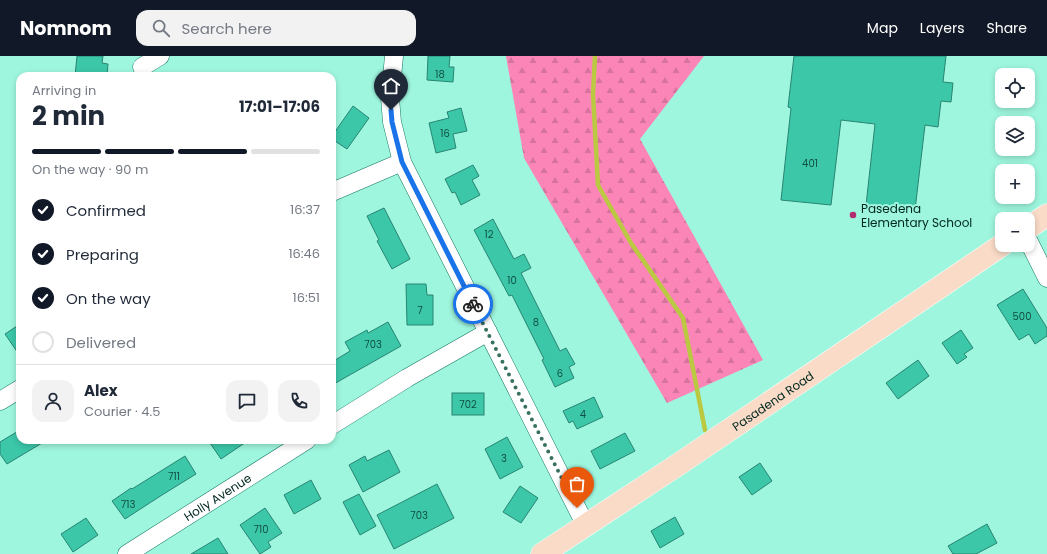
<!DOCTYPE html>
<html lang="en">
<head>
<meta charset="utf-8">
<style>
	:root { --surface:#fff; --page:#f2f2f3; --text:#1f2937; --muted:#747a83; --line:#e0e1e3; --accent:#111827 }
	body { margin:0; font-family:Poppins,sans-serif; background:var(--page); color:var(--text); height:100vh; display:flex; flex-direction:column; font-size:15px; white-space:nowrap }
	* { box-sizing:border-box; margin:0 }
	p { font-size:13px; color:var(--muted) }
	.icon { flex:none; width:22px; height:22px; fill:none; stroke:currentColor; stroke-width:2; stroke-linecap:round; stroke-linejoin:round }
	.map { position:relative; flex:1; overflow:hidden }
	.panel { position:absolute; left:16px; top:16px; width:320px; height:372px; display:flex; flex-direction:column; background:var(--surface); border-radius:12px; box-shadow:0 2px 6px #0003 }
	.panel>* { flex:none }
	.controls { position:absolute; left:995px; top:12px; display:grid; gap:8px }
	.controls a { display:grid; place-items:center; width:40px; height:40px; border-radius:8px; background:var(--surface); box-shadow:0 2px 6px #0003; font-size:20px }
	.pin { position:absolute; display:grid; place-items:center; width:34px; height:34px; color:#fff; margin:-41px -17px; border-radius:50% 50% 50% 0; rotate:-45deg; box-shadow:0 0 4px #0007 }
	.pin .icon { rotate:45deg }
	.courier { position:absolute; display:grid; place-items:center; width:40px; height:40px; margin:-20px; border:3px solid #1a73e8; border-radius:50%; background:#fff; color:#222; box-shadow:0 1px 5px #0007 }
	.summary em { font-style:normal; font-weight:700 }
	.summary div { display:flex; flex-direction:column-reverse }
	.summary { display:flex; align-items:center; justify-content:space-between; height:68px; padding:0 16px }
	h1 { font-size:26px; font-weight:700; line-height:30px }
	.bar { display:grid; grid-template-columns:repeat(4,1fr); gap:6px 4px; align-content:center; height:48px; padding:0 16px }
	.bar i { height:5px; border-radius:3px; background:var(--line) }
	.bar .active { background:var(--accent) }
	.bar p { grid-column:span 4 }
	.line { display:flex; align-items:center; gap:10px; padding:0 16px; border-top:1px solid var(--line) }
	.line div { flex:1 }
	.round { display:grid; place-items:center; flex:none; width:42px; height:42px; border-radius:12px; background:var(--page) }
	ol { padding:0 16px; list-style:none }
	li { display:flex; align-items:center; gap:12px; height:44px }
	li p { margin-inline-start:auto }
	li .icon { padding:4px; border-radius:50%; background:var(--accent); color:#fff; stroke-width:4 }
	li:last-child { color:var(--muted) }
	li i { width:22px; height:22px; border:2px solid var(--line); border-radius:50% }
	header { display:flex; align-items:center; gap:24px; box-sizing:border-box; height:56px; padding:0 20px; background:var(--accent); color:#fff }
	header strong { font-size:19px }
	nav { display:flex; gap:22px; margin-inline-start:auto; font-size:14px }
	.search { width:280px; height:36px; background:var(--page); display:flex; align-items:center; gap:10px; box-sizing:border-box; padding:0 14px; border-radius:12px; color:var(--muted); font-size:15px }
	.map>svg:first-child { display:block }
	.forest { fill:url(#forest-firs) }
	.lines { fill:none; stroke-linecap:round; stroke-linejoin:round }
	.stream { stroke:#bbc942; stroke-width:4.5 }
	.building { fill:#3cc7a9; stroke:#288571 }
	.minor-casing { stroke:#147864; stroke-width:19 }
	.major-casing { stroke:#fff; stroke-width:23 }
	.minor { stroke:#fff; stroke-width:18 }
	.major { stroke:#f9dbc7; stroke-width:22 }
	.done { stroke:#387062; stroke-width:4; stroke-dasharray:0 7.2 }
	.route { stroke:#1a73e8; stroke-width:5 }
	.poi-dot { fill:#b22b6e; stroke:#9ef6de; stroke-width:1.5 }
	.labels { text-anchor:middle; dominant-baseline:central; stroke-width:4; stroke-linejoin:round; paint-order:stroke }
	.number-label { font-size:10px; fill:#105042 }
	.poi-label { font-size:12px; fill:#012820; stroke:#9ef6de; text-anchor:start }
	.street-label { font-size:12px; fill:#012820; stroke:#9ef6de }
</style>
</head>
<body>
<header>
<strong>Nomnom</strong>
<div class="search"><svg class="icon" aria-label="search" viewBox="0 0 24 24"><circle cx="10" cy="10" r="6"/><path d="M15 15l6 6"/></svg>Search here</div>
<nav><a>Map</a><a>Layers</a><a>Share</a></nav>
</header>
<div class="map">
<svg width="1047" height="498" viewBox="0 0 1047 498">
	<defs>
		<pattern id="forest-firs" width="22" height="20" patternUnits="userSpaceOnUse"><rect width="22" height="20" fill="#fc85b7"/><path d="M5 1l3.5 6h-7zM16 11l3.5 6h-7z" fill="#d6739d"/></pattern>
	</defs>
	<rect width="100%" height="100%" fill="#9ef6de"/>
	<polygon class="forest" points="506,0 704,0 640,83 763,304 667,347 524,102"/>
	<g class="lines">
		<polyline class="stream" points="595,0 593,38 598,129 631,187 683,262 705,374"/>
	</g>
	<g class="building">
		<polygon points="77,0 103,0 102,7 108,8 107,19 75,20"/>
		<polygon points="428,0 450,0 449,11 454,11 453,26 427,24"/>
		<polygon points="794,0 946,0 943,26 953,27 951,46 941,45 938,71 925,69 915,154 866,149 875,68 841,64 831,149 781,144 791,52 788,51"/>
		<polygon points="353,50 369,62 347,93 332,83 332,80"/>
		<polygon points="461,52 467,75 453,78 456,92 436,97 429,67 449,62 447,56"/>
		<polygon points="473,109 479,120 472,124 480,139 461,149 455,136 452,137 445,123"/>
		<polygon points="384,152 410,203 392,213 377,185 379,184 367,160"/>
		<polygon points="493,163 514,203 524,198 531,212 521,217 560,295 566,292 575,308 569,311 574,322 555,331 542,304 544,303 512,239 509,240 474,174"/>
		<polygon points="406,228 426,228 427,239 433,239 433,269 407,269"/>
		<polygon points="1023,233 1047,272 1047,280 1035,288 1029,278 1019,284 997,249"/>
		<polygon points="388,266 401,290 332,329 332,306 350,295 345,286 367,274 368,277"/>
		<polygon points="20,268 20,300 5,278"/>
		<polygon points="961,274 973,292 964,298 967,301 957,308 942,287"/>
		<polygon points="918,304 929,320 898,343 886,327"/>
		<rect x="452" y="337" width="32" height="22"/>
		<polygon points="594,341 603,361 577,373 573,365 569,367 563,355"/>
		<polygon points="20,374 20,384 47,384 7,408 0,398 0,386"/>
		<polygon points="625,377 635,395 600,413 591,395"/>
		<polygon points="507,381 523,411 500,423 485,393"/>
		<polygon points="208,384 249,384 221,403"/>
		<polygon points="389,394 400,416 363,436 349,409 365,400 367,405"/>
		<polygon points="185,400 196,418 162,439 125,463 112,445 131,432 132,433"/>
		<polygon points="760,407 772,425 752,439 739,421"/>
		<polygon points="311,424 321,443 294,458 284,439"/>
		<polygon points="437,428 454,462 394,493 377,459"/>
		<polygon points="520,430 538,442 521,467 503,456"/>
		<polygon points="359,438 376,470 360,479 343,446"/>
		<polygon points="265,452 282,477 268,486 271,491 260,498 240,469"/>
		<polygon points="675,461 684,478 660,492 651,475"/>
		<polygon points="86,462 98,479 73,496 61,478"/>
		<polygon points="987,468 997,487 976,498 953,498 948,490"/>
		<polygon points="218,482 228,498 191,498"/>
	</g>
	<g class="lines">
		<defs>
			<g id="minor">
				<polyline points="394,0 390,42 392,66 402,106 586,470"/>
				<polyline points="142,11 160,0"/>
				<polyline points="332,136 402,106"/>
				<polyline points="1028,184 1047,222"/>
				<polyline points="0,345 20,333"/>
				<polyline points="332,369 407,322 488,276"/>
				<path id="s1" d="M 127,498 L 307,384"/>
			</g>
			<g id="major">
				<polyline points="1028,172 1047,159"/>
				<path id="s2" d="M 542,498 L 679,408 L 1002,189"/>
			</g>
		</defs>
		<use href="#minor" class="minor-casing"/>
		<use href="#major" class="major-casing"/>
		<use href="#minor" class="minor"/>
		<use href="#major" class="major"/>
	</g>
	<g class="lines">
		<polyline class="done" points="473,248 577,452"/>
		<polyline class="route" points="391,54 392,66 402,106 473,248"/>
	</g>
	<circle class="poi-dot" cx="853" cy="159" r="4"/>
	<g class="labels">
		<g class="number-label">
			<text x="440" y="18">18</text>
			<text x="445" y="77">16</text>
			<text x="810" y="107">401</text>
			<text x="489" y="178">12</text>
			<text x="512" y="224">10</text>
			<text x="420" y="254">7</text>
			<text x="1022" y="260">500</text>
			<text x="536" y="266">8</text>
			<text x="373" y="288">703</text>
			<text x="560" y="317">6</text>
			<text x="468" y="348">702</text>
			<text x="583" y="358">4</text>
			<text x="504" y="402">3</text>
			<text x="174" y="420">711</text>
			<text x="128" y="448">713</text>
			<text x="419" y="459">703</text>
			<text x="261" y="473">710</text>
		</g>
		<g class="poi-label">
			<text x="861" y="152">Pasedena<tspan x="861" dy="14">Elementary School</tspan></text>
		</g>
		<g class="street-label">
			<text stroke="none"><textPath href="#s2" startOffset="277">Pasadena Road</textPath></text>
			<text stroke="none"><textPath href="#s1" startOffset="107">Holly Avenue</textPath></text>
		</g>
	</g>
</svg>
<div class="controls">
<a><svg class="icon" aria-label="locate" viewBox="0 0 24 24"><circle cx="12" cy="12" r="6"/><path d="M12 2v4M12 18v4M2 12h4M18 12h4"/></svg></a>
<a><svg class="icon" aria-label="layers" viewBox="0 0 24 24"><path d="M12 4l9 5-9 5-9-5zM3 14l9 5 9-5"/></svg></a>
<a>+</a>
<a>−</a>
</div>
<div class="pin" style="left:577px;top:452px;background:#ea580c"><svg class="icon" aria-label="bag" viewBox="0 0 24 24"><path d="M5 8h14l-1 12H6zM9 8a3 3 0 0 1 6 0"/></svg></div>
<div class="pin" style="left:391px;top:54px;background:#1f2937"><svg class="icon" aria-label="home" viewBox="0 0 24 24"><path d="M3 11l9-7 9 7M6 9v11h12V9"/></svg></div>
<div class="courier" style="left:473px;top:248px"><svg class="icon" aria-label="bike" viewBox="0 0 24 24"><circle cx="6" cy="16" r="4"/><circle cx="18" cy="16" r="4"/><path d="M6 16l4-8h5l3 8M10 8l3 8H6M13 5h3"/></svg></div>
<section class="panel">
<div class="summary"><div><h1>2 min</h1><p>Arriving in</p></div><em>17:01–17:06</em></div>
<div class="bar"><i class="active"></i><i class="active"></i><i class="active"></i><i></i><p>On the way · 90 m</p></div>
<ol>
<li><svg class="icon" aria-label="check" viewBox="0 0 24 24"><path d="M5 12l5 5 9-10"/></svg>Confirmed<p>16:37</p></li>
<li><svg class="icon" aria-label="check" viewBox="0 0 24 24"><path d="M5 12l5 5 9-10"/></svg>Preparing<p>16:46</p></li>
<li><svg class="icon" aria-label="check" viewBox="0 0 24 24"><path d="M5 12l5 5 9-10"/></svg>On the way<p>16:51</p></li>
<li><i></i>Delivered</li>
</ol>
<div class="line" style="height:72px"><a class="round"><svg class="icon" aria-label="person" viewBox="0 0 24 24"><circle cx="12" cy="8" r="4"/><path d="M4 21q1-7 8-7t8 7"/></svg></a><div><b>Alex</b><p>Courier · 4.5</p></div><a class="round"><svg class="icon" aria-label="chat" viewBox="0 0 24 24"><path d="M4 5h16v11H9l-5 4z"/></svg></a><a class="round"><svg class="icon" aria-label="phone" viewBox="0 0 24 24"><path d="M5 4h4l2 5-3 2q2 4 5 5l2-3 5 2v4C11 20 4 13 5 4z"/></svg></a></div>
</section>
</div>
</body>
</html>
